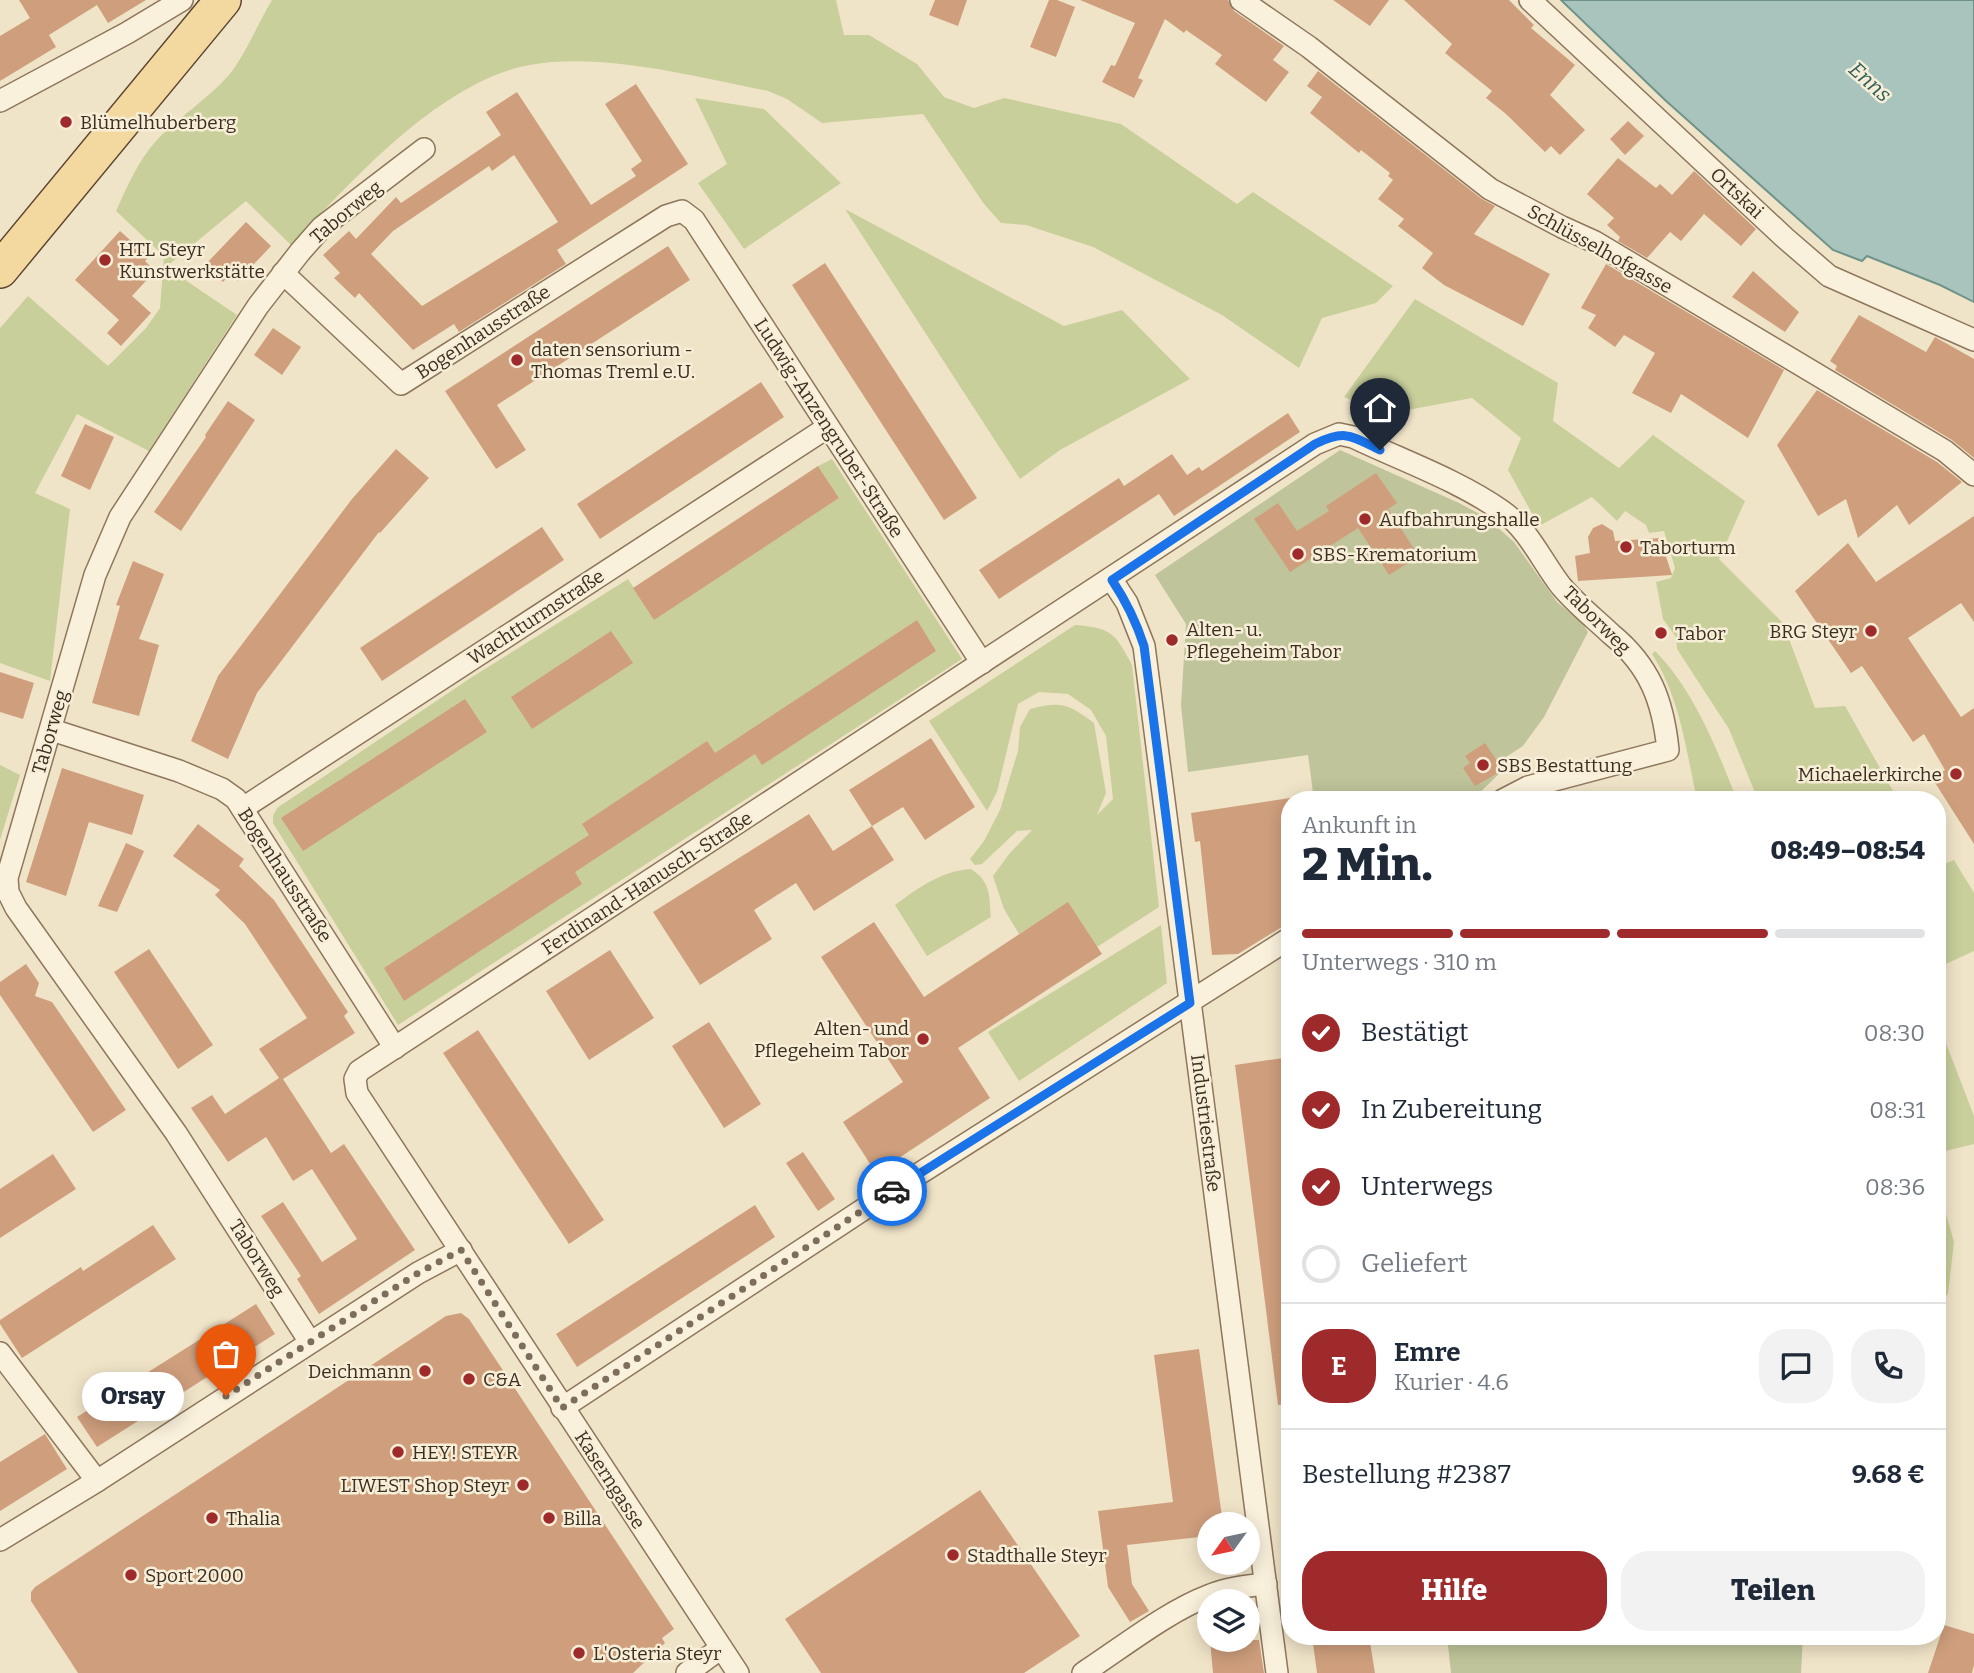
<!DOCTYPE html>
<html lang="de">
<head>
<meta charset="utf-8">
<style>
	:root { --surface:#fff; --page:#f2f2f3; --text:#1f2937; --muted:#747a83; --line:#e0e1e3; --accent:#9e2a2b }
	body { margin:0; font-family:Bitter,serif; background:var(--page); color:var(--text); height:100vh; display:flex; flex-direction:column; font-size:26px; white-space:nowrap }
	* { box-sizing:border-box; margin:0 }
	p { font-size:23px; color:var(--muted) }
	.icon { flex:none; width:38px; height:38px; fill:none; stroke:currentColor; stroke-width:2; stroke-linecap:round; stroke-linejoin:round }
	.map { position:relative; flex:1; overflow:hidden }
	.details { position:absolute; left:1281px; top:791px; width:665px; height:854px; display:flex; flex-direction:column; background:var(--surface); border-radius:28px; box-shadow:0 4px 18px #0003 }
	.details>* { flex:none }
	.needle { width:46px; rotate:237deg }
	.tools { position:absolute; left:1197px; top:1512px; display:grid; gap:14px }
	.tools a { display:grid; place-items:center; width:63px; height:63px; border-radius:50%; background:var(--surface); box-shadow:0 4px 18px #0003; font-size:35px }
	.pin { position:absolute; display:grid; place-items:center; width:60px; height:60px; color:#fff; margin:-72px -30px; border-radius:50% 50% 50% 0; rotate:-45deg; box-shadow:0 0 7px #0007 }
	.pin .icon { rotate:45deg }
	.courier { position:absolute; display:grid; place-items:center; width:70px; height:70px; margin:-35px; border:5px solid #1a73e8; border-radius:50%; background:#fff; color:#222; box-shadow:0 2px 9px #0007 }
	.bubble { position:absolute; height:49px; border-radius:24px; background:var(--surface); box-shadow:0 4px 18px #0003; font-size:23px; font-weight:800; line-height:49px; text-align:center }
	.overview em { font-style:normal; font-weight:800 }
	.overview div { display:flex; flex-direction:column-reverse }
	.overview { display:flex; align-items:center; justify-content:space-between; height:119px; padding:0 21px }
	h1 { font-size:46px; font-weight:800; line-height:52px }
	.bar { display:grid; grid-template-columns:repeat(4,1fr); gap:10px 7px; align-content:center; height:84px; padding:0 21px }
	.bar i { height:9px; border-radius:5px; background:var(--line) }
	.bar .selected { background:var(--accent) }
	.bar p { grid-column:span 4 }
	.line { display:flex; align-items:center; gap:18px; padding:0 21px; border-top:2px solid var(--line) }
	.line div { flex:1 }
	.round { display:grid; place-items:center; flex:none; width:74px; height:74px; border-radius:28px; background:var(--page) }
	ol { padding:0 21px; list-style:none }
	li { display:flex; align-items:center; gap:21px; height:77px }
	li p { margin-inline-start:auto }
	li .icon { padding:7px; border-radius:50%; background:var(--accent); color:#fff; stroke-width:4 }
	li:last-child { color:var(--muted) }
	li i { width:38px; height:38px; border:4px solid var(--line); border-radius:50% }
	.cta { display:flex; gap:14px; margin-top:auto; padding:14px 21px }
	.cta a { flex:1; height:80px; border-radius:28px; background:var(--accent); color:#fff; font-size:28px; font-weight:800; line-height:80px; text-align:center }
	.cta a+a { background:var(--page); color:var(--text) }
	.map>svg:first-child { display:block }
	.green { fill:#c9cf9b }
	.cemetery { fill:#bfc49a }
	.water { fill:#a9c4bc; stroke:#6f938a; stroke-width:2 }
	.building { fill:#cf9f7d; fill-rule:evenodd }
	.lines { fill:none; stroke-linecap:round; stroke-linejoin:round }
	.minor-casing { stroke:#8d765c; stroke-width:24 }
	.primary-casing { stroke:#5b4430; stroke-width:38 }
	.minor { stroke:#faf1dc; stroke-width:21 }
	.primary { stroke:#f3d9a0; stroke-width:35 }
	.done { stroke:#7c6e5b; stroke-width:7; stroke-dasharray:0 12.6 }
	.route { stroke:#1a73e8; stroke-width:9 }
	.poi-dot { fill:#9e2a2b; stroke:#f7eed8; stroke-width:2.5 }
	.labels { text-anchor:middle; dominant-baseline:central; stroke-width:5; stroke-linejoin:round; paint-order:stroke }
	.poi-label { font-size:19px; fill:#3d2e20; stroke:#f7eed8; text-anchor:start }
	.street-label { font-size:19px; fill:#3d2e20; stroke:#f7eed8 }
	.water-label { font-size:21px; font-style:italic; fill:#2f5d5a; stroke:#f7eed8 }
</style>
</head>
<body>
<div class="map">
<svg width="1974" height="1673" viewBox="0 0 1974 1673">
	<rect width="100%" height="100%" fill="#f0e4c8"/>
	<g class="green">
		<path d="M 272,0 L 836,0 L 844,35 L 869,35 L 917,64 L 944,97 L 974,108 L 1004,98 L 1121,124 L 1237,204 L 1253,192 L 1393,286 L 1376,303 L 1322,318 L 1299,368 L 1222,315 L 1093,247 L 1026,225 L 1001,223 L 984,204 L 923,114 L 822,123 L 787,99 L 768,91 C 695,77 604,52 530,65 C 440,81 352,181 291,245 L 246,201 L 166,267 L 237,315 L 149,451 L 77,414 L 35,493 L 70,509 L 50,681 L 0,663 L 0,328 L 28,296 L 108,366 L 146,328 L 160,308 L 164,256 L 116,211 C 127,187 138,161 156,141 C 178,117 207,100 229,75 C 247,52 257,25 272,0 Z"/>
		<polygon points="695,98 764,109 841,183 744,249 698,183 727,164"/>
		<polygon points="845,209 1064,326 1122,310 1190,379 1060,450 1020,479"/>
		<polygon points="1415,299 1558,383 1553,421 1619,468 1653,435 1745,501 1719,559 1783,623 1815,708 1845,706 1898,800 1758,800 1729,729 1677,649 1676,637 1663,619 1656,582 1671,578 1675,568 1664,531 1649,533 1646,525 1625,511 1617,521 1592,497 1539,526 1508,470 1521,438 1472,398 1386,414 1344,397"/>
		<polygon points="832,459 962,659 398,1025 273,823 273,816 277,808 472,677 628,579 654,619 839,498 818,466"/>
		<path d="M 1075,625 C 1112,628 1115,633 1132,665 L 1159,907 L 1097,947 L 1068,903 L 1019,934 L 1004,909 L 993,876 L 1009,854 L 1032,830 L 1017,831 L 982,864 L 975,865 L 970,859 L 984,841 L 1000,810 L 1018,751 L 1020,727 L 1030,709 C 1062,701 1068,704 1094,723 L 1106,793 L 1097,815 L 1113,799 L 1106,736 L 1091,710 L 1068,694 L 1039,692 L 1018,704 L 997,792 L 987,811 L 929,721 Z"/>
		<path d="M 1655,651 C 1694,690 1717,749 1737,800 L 1697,800 C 1686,749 1680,698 1652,654 Z"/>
		<polygon points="0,765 20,775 0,840"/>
		<polygon points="1954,860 1974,893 1974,951 1937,968 1937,867"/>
		<path d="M 971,869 C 991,882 989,895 991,917 L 927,956 L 895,905 C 918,888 941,871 971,869 Z"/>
		<polygon points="1161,925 1167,983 1019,1081 988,1032"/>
		<polygon points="1937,1020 1974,1116 1974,1144 1937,1153"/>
		<polygon points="1937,1182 1954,1242 1948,1294 1937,1305"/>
	</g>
	<g class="cemetery">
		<polygon points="1340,450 1459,503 1487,518 1514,542 1557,602 1582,623 1588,632 1544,717 1523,746 1498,762 1503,770 1472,800 1314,800 1308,755 1188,772 1181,705 1186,624 1155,575"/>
		<polygon points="1447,1636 1803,1636 1801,1673 1451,1673"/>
	</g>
	<polygon class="water" points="1561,0 1974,0 1974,302 1940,285 1867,256 1862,261 1833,250 1665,100"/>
	<g class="building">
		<polygon points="19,0 146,0 108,23 97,5 49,35 56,47 0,81 0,36 30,18"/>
		<polygon points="935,0 967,0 958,26 929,15"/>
		<polygon points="1049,0 1057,0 1075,7 1056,57 1030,47"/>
		<polygon points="1080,0 1228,0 1234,11 1284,46 1273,60 1289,72 1266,102 1215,64 1222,55 1186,30 1184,33 1165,19 1138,78 1143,80 1134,98 1102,82 1111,65 1115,66 1135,23"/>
		<polygon points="1333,0 1389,0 1370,26"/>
		<polygon points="1404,0 1509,0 1534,25 1531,28 1575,65 1550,95 1585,130 1560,155 1551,146 1545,152 1506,114 1486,98 1492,91 1445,53 1452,44"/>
		<polygon points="1318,71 1482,199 1495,206 1474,234 1550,274 1523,326 1444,285 1422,268 1433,253 1398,226 1404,219 1378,199 1393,180 1388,176 1390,173 1361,150 1359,153 1310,113 1322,97 1307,86"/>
		<path d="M 636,84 L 688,164 L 557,250 L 566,264 L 459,332 L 454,324 L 413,350 L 359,293 L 355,298 L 334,278 L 340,273 L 323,255 L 349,231 L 356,239 L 396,197 L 401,203 L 501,135 L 486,112 L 517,92 L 591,205 L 636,176 L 631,169 L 642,161 L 605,104 ZM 514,155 L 558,222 L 422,306 L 371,254 L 393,231 L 489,166 L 492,171 Z"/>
		<polygon points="1628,121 1644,136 1625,155 1610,139"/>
		<polygon points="1618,158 1656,188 1660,184 1672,195 1694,171 1756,229 1741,246 1704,214 1681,241 1670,232 1647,258 1618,241 1620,237 1607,225 1614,218 1587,194"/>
		<polygon points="246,222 271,246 238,281 230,274 223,282 205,265"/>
		<polygon points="120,231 149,257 145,261 155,271 132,296 151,313 121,346 107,333 119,320 75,280"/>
		<polygon points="668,246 690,280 497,405 526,450 496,469 445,391"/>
		<polygon points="825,263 977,498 944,520 792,285"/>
		<polygon points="1606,264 1784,370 1748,438 1681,394 1671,413 1632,393 1655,353 1624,335 1615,347 1588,328 1596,315 1581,308"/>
		<polygon points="1753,271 1799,312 1785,332 1732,297"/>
		<polygon points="1859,315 1926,352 1935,337 1974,359 1974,458 1952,440 1835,370 1837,366 1830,361"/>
		<polygon points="273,328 301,347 282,375 254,355"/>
		<polygon points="761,382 784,417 600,539 577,504"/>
		<polygon points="1817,390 1937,462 1962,482 1909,525 1897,505 1858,538 1846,499 1818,516 1777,445"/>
		<polygon points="228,401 255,420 181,531 154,512 206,437 205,435"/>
		<polygon points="1288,413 1300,432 1174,516 1159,494 999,599 979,570 1119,478 1124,486 1172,454 1187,475 1199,467 1202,471"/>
		<polygon points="85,424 114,437 90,490 61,476"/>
		<polygon points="396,449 429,478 380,533 379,532 257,693 228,759 191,741 218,676 352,499"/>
		<polygon points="818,466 839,498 654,620 633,588"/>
		<polygon points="1376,473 1397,503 1388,509 1419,556 1389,575 1358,528 1290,572 1254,519 1278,503 1297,531 1329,511 1326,506"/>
		<polygon points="1974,516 1974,622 1961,603 1908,638 1961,717 1974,708 1974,844 1932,778 1945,770 1924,734 1913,742 1862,666 1851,673 1795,591 1848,543 1876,582"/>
		<polygon points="1602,524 1613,531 1615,541 1660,538 1672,575 1578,581 1575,556 1590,553 1588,537 1593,528"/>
		<polygon points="542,527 564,560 382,681 360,648"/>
		<polygon points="133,561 164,574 139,639 159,645 139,716 92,703 120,606 116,605"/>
		<polygon points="917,620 936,651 762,765 755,754 575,872 582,884 404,1001 384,968 589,835 582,824 707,741 715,753"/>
		<polygon points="611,631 633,663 532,729 511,697"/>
		<polygon points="0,672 34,683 23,719 0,712"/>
		<polygon points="465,699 487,732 303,851 281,818"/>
		<polygon points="931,738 975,807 925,840 903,807 872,826 849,790"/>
		<polygon points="1485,743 1503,770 1475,786 1463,768 1470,763 1465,756"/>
		<polygon points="62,768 144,795 132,835 89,822 66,896 26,882"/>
		<polygon points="1290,798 1290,922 1238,954 1212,955 1200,841 1195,842 1191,813"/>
		<polygon points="809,814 833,851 872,826 894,860 814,911 796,883 754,910 772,939 700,985 653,912"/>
		<polygon points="198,824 244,859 239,866 274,900 348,1012 344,1016 355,1033 283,1079 331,1153 344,1144 415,1250 319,1314 297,1279 301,1276 261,1216 283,1202 322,1262 357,1239 312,1169 293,1181 266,1137 228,1162 191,1108 212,1095 225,1114 279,1078 259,1049 307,1018 245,924 215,895 220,890 173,856"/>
		<polygon points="126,843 144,851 117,912 98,906"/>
		<polygon points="1068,902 1102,954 958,1048 990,1098 876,1173 843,1122 903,1082 821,957 874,922 924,997"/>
		<polygon points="149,949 213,1045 178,1069 114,972"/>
		<polygon points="610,950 654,1018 589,1060 546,991"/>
		<polygon points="26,964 39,983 35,996 52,1002 126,1110 93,1132 0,995 0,982"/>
		<polygon points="709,1022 761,1104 724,1128 672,1046"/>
		<polygon points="478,1030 604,1220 569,1244 443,1053"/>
		<polygon points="1290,1057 1290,1404 1278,1405 1235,1065"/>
		<polygon points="803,1152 835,1199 818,1211 786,1163"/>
		<polygon points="53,1154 76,1189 0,1238 0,1189"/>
		<polygon points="755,1205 775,1237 577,1367 556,1334"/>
		<polygon points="153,1225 176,1259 22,1358 0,1324 0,1320 81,1267 83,1271"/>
		<polygon points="256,1304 275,1334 97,1447 77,1417"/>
		<polygon points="461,1313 469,1319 674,1629 662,1638 665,1643 633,1673 78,1673 31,1601 31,1592 35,1587 446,1316"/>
		<polygon points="1199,1349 1223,1524 1209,1524 1209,1536 1127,1545 1132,1584 1149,1611 1130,1622 1108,1587 1098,1511 1173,1502 1154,1355"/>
		<polygon points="45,1434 67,1469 0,1511 0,1462"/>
		<polygon points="980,1490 1080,1636 1024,1673 821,1673 785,1619"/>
		<polygon points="1944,1625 1974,1634 1974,1665 1972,1673 1928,1673"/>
		<polygon points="1312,1636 1369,1636 1375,1673 1317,1673"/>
		<polygon points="1210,1640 1259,1640 1264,1673 1213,1673"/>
	</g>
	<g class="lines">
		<defs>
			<g id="minor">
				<polyline points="1241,0 1309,47 1490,189 1562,227 1595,242 1945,451 1974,475"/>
				<polyline points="1530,0 1785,238 1829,276 1974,340"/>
				<polyline points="0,101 127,33 182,0"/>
				<polyline points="283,273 401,384 666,216 682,211 694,220 982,663"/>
				<polyline points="1112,580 1127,603 1144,646 1277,1673"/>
				<polyline points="52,730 179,771 222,789 236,799 395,1048"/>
				<polyline points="243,808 828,427"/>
				<polyline points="310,1342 176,1133 16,908 8,892 7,878 95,575 120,517 258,306 300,252 322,227 424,149"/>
				<polyline points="0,1353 97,1481"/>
				<polyline points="562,1408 870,1205 1290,938"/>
				<polyline points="0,1540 97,1481 418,1273 461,1250"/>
				<polyline points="687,1673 721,1648"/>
				<path d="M 738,1673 L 357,1093 L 355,1079 L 359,1071 L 1315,444 L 1339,434 L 1353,437 C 1401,460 1458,480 1502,511 C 1529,530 1541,560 1561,586 C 1576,604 1594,618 1611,634 C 1650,666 1663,701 1668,750 L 1528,787 L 1503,800"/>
				<path d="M 1083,1673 C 1120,1649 1168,1611 1208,1596 C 1226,1588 1246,1586 1266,1584"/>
			</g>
			<polyline id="primary" points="0,270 223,0"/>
		</defs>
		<use href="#minor" class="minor-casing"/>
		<use href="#primary" class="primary-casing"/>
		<use href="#minor" class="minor"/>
		<use href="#primary" class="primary"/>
	</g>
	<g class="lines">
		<polyline class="done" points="226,1396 418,1273 461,1250 562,1408 892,1191"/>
		<path class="route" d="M 892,1191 L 1190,1003 L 1144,646 C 1136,621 1126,601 1112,580 L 1315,444 C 1346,429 1351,436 1380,450"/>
	</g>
	<g class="poi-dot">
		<circle cx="66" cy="122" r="7"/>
		<circle cx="105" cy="260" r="7"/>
		<circle cx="517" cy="360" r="7"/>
		<circle cx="1365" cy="519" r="7"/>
		<circle cx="1626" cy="547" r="7"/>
		<circle cx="1298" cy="554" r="7"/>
		<circle cx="1871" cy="631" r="7"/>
		<circle cx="1661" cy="633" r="7"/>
		<circle cx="1172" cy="640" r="7"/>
		<circle cx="1483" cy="765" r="7"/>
		<circle cx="1956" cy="774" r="7"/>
		<circle cx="923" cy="1039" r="7"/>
		<circle cx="425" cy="1371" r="7"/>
		<circle cx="469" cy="1379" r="7"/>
		<circle cx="398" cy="1452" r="7"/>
		<circle cx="523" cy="1485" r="7"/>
		<circle cx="212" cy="1518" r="7"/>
		<circle cx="549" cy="1518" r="7"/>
		<circle cx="953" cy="1555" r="7"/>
		<circle cx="131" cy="1575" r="7"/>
		<circle cx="579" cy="1653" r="7"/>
	</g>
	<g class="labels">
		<g class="poi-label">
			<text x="80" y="122">Blümelhuberberg</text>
			<text x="119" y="249">HTL Steyr<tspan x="119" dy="22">Kunstwerkstätte</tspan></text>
			<text x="531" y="349">daten sensorium -<tspan x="531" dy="22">Thomas Treml e.U.</tspan></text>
			<text x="1379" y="519">Aufbahrungshalle</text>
			<text x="1640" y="547">Taborturm</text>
			<text x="1312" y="554">SBS-Krematorium</text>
			<text x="1186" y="629">Alten- u.<tspan x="1186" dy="22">Pflegeheim Tabor</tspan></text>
			<text x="1857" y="631" text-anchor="end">BRG Steyr</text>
			<text x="1675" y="633">Tabor</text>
			<text x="1497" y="765">SBS Bestattung</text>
			<text x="1942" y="774" text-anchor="end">Michaelerkirche</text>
			<text x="909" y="1028" text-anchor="end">Alten- und<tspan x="909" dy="22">Pflegeheim Tabor</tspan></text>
			<text x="411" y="1371" text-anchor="end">Deichmann</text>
			<text x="483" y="1379">C&amp;A</text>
			<text x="412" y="1452">HEY! STEYR</text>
			<text x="509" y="1485" text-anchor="end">LIWEST Shop Steyr</text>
			<text x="226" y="1518">Thalia</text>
			<text x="563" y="1518">Billa</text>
			<text x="967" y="1555">Stadthalle Steyr</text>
			<text x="145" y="1575">Sport 2000</text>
			<text x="593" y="1653">L'Osteria Steyr</text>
		</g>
		<g class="street-label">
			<text transform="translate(1737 193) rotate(43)">Ortskai</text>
			<text transform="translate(346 212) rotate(-40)">Taborweg</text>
			<text transform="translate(1600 249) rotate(29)">Schlüsselhofgasse</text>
			<text transform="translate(483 332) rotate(-33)">Bogenhausstraße</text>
			<text transform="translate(829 428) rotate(57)">Ludwig-Anzengruber-Straße</text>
			<text transform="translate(536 617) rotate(-33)">Wachtturmstraße</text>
			<text transform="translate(1597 620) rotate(45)">Taborweg</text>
			<text transform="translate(50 732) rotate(-74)">Taborweg</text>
			<text transform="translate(285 875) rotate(57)">Bogenhausstraße</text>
			<text transform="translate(647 883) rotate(-33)">Ferdinand-Hanusch-Straße</text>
			<text transform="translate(1206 1123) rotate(83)">Industriestraße</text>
			<text transform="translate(257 1258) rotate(58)">Taborweg</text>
			<text transform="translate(610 1480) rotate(57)">Kaserngasse</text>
		</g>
		<g class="water-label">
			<text transform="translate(1870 82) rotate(42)">Enns</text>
		</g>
	</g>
</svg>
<div class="tools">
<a><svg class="needle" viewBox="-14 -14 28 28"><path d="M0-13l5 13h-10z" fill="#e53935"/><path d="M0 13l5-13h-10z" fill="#747a83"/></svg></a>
<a><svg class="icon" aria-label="layers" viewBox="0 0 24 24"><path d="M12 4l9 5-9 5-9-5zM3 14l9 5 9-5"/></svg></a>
</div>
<div class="pin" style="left:226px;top:1396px;background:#ea580c"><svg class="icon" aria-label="bag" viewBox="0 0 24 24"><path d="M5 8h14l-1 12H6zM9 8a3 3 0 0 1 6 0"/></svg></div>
<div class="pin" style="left:1380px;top:450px;background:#1f2937"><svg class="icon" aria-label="home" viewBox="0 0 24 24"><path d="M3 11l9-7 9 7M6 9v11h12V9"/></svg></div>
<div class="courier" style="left:892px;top:1191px"><svg class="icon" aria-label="car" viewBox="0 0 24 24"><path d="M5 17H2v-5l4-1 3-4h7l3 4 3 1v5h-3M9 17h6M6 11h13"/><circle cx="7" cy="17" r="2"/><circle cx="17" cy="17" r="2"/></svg></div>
<div class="bubble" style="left:82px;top:1372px;width:102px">Orsay</div>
<section class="details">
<div class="overview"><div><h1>2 Min.</h1><p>Ankunft in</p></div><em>08:49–08:54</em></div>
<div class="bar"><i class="selected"></i><i class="selected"></i><i class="selected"></i><i></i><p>Unterwegs · 310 m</p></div>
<ol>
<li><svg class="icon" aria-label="check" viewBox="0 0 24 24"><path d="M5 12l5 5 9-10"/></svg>Bestätigt<p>08:30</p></li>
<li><svg class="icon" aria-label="check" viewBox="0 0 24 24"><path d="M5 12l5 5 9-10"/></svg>In Zubereitung<p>08:31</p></li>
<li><svg class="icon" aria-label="check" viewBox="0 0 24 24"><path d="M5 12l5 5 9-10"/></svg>Unterwegs<p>08:36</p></li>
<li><i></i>Geliefert</li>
</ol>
<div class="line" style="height:126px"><b class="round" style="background:var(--accent);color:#fff">E</b><div><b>Emre</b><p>Kurier · 4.6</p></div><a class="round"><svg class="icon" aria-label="chat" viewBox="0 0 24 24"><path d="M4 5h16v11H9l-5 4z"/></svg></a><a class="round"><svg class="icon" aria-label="phone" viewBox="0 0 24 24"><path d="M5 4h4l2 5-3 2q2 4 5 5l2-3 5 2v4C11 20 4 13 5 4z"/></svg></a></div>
<div class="line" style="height:91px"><div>Bestellung #2387</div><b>9.68 €</b></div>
<div class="cta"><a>Hilfe</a><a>Teilen</a></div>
</section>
</div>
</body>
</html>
